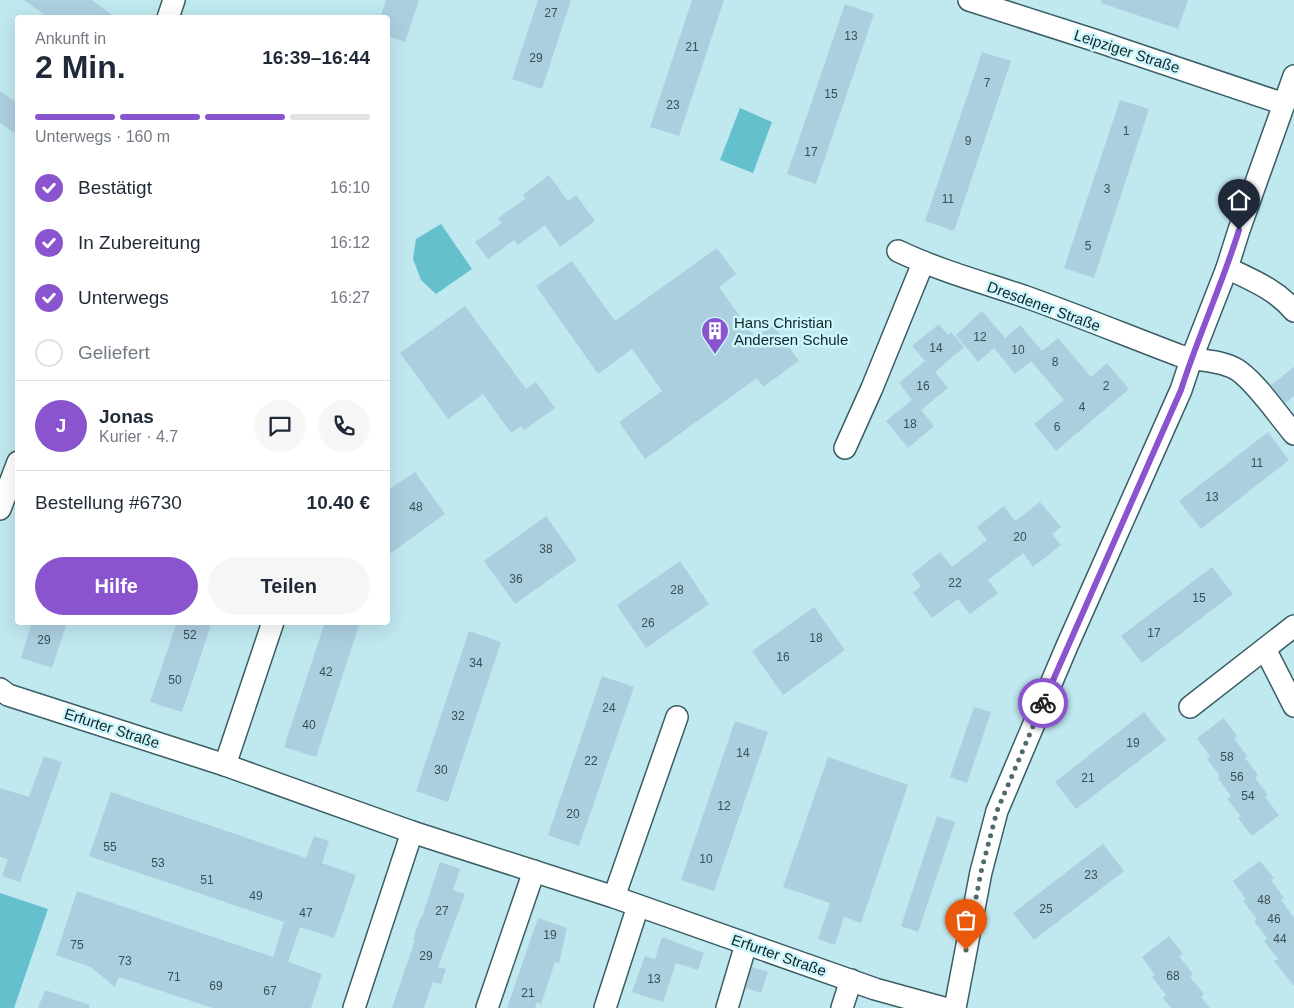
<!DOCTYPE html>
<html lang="de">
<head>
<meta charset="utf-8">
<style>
	:root { --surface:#fff; --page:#f6f6f7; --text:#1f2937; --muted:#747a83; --line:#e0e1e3; --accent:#8954cd }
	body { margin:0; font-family:Arial,sans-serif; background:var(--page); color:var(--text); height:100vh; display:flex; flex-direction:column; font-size:19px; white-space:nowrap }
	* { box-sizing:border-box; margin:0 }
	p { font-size:16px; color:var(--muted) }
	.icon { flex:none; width:28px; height:28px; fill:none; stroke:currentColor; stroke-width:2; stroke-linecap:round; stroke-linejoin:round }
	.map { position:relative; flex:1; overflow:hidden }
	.drawer { position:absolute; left:15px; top:15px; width:375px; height:610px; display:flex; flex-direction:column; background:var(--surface); border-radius:5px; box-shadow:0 5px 20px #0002 }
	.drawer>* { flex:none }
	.pin { position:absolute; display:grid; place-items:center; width:42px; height:42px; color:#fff; margin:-51px -21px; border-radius:50% 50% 50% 0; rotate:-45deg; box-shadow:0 0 5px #0007 }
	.pin .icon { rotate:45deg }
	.courier { position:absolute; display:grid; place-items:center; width:50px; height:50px; margin:-25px; border:4px solid #8954cd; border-radius:50%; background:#fff; color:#222; box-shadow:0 1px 6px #0007 }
	.headline em { font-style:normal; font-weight:700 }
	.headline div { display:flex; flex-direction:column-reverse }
	.headline { display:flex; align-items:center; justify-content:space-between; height:85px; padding:0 20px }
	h1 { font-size:32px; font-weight:700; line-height:38px }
	.bar { display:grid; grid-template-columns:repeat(4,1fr); gap:8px 5px; align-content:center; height:60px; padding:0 20px }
	.bar i { height:6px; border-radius:4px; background:var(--line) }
	.bar .on { background:var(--accent) }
	.bar p { grid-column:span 4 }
	.line { display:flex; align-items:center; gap:12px; padding:0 20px; border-top:1px solid var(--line) }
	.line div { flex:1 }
	.round { display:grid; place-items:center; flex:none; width:52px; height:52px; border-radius:26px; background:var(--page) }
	ol { padding:0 20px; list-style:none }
	li { display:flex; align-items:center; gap:15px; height:55px }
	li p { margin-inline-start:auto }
	li .icon { padding:5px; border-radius:50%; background:var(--accent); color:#fff; stroke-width:4 }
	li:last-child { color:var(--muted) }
	li i { width:28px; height:28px; border:2px solid var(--line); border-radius:50% }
	.primary-button { display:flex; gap:10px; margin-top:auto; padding:10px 20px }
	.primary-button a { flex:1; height:58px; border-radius:30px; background:var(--accent); color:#fff; font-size:20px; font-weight:700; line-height:58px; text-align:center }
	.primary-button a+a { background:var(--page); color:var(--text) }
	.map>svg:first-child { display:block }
	.green { fill:#65c0ce }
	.building { fill:#accfe0 }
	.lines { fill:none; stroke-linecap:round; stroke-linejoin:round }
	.minor-casing { stroke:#395e64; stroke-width:24 }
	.minor { stroke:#fff; stroke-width:21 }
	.done { stroke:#50696c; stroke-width:5; stroke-dasharray:0 9 }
	.route { stroke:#8954cd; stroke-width:6 }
	.labels { text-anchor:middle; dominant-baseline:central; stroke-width:5; stroke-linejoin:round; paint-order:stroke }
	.number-label { font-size:12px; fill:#3a4f54 }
	.street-label { font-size:15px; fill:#142426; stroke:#ccf6fd }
	.poi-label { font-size:15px; fill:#142426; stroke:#ccf6fd; text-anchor:start }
</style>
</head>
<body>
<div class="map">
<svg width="1294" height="1008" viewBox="0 0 1294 1008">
	<rect width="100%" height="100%" fill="#bfe8ef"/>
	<g class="green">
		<polygon points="740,108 772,122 753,173 720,160"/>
		<polygon points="441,224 472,269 436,294 421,280 413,259 416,239"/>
		<polygon points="0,893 48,909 14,1008 0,1008"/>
	</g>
	<g class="building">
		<polygon points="24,0 92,0 116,18 49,18"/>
		<polygon points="386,0 419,0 405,42 388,36 388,18 380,18"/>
		<polygon points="538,0 571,0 542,89 512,79"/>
		<polygon points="692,0 724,0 679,136 650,127"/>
		<polygon points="1101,0 1188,0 1178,29 1101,3"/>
		<polygon points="845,4 874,14 816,184 787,174"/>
		<polygon points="982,52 1011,61 954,231 925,221"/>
		<polygon points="0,91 18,104 18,135 0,123"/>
		<polygon points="1120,100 1149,109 1094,278 1064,268"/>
		<polygon points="549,175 568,201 576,195 595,221 560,247 545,225 518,245 514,240 488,259 475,242 502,223 498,218 525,199 523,195"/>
		<polygon points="717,248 736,274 719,287 755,338 773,325 799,361 763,387 757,378 645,459 619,422 662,391 632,349 598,374 536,286 572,261 615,321"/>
		<polygon points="465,306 526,389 536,382 555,408 524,430 521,426 511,433 483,394 448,419 400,353"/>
		<polygon points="982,311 1005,338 1020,325 1042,351 1058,338 1091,377 1107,363 1129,389 1056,451 1034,424 1064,400 1031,361 1015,374 994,348 978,362 956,335"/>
		<polygon points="939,324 948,335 951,332 964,347 935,372 948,388 921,410 934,426 908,448 886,421 912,400 899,383 925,361 912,346"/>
		<polygon points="1294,367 1294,396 1285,403 1271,385"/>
		<polygon points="1268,432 1289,460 1201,529 1179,501"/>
		<polygon points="415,472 445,514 388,555 388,490"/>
		<polygon points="1040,502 1061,527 1052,534 1061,545 1033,567 1023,553 988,580 998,593 970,614 958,599 932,618 913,593 921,586 912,574 940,552 952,567 987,540 977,527 1004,506 1015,521"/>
		<polygon points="546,516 577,560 515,604 484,561"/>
		<polygon points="680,561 709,604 646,648 617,605"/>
		<polygon points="1212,567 1233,594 1142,663 1121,636"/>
		<polygon points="814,607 845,650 783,695 752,651"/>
		<polygon points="32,622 67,622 52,668 21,658"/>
		<polygon points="177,622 212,622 182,712 150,702"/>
		<polygon points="325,622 360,622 316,757 284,747"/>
		<polygon points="469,631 501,642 448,802 416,791"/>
		<polygon points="602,676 634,687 579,846 548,835"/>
		<polygon points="974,707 991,712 967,783 950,777"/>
		<polygon points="1144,712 1166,740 1076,809 1055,782"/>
		<polygon points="1224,718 1237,736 1234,738 1247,756 1245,758 1258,775 1255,778 1268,795 1265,797 1279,815 1252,836 1238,818 1241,816 1227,799 1231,796 1218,778 1220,776 1207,759 1210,756 1197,738"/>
		<polygon points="735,721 768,732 714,891 681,880"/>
		<polygon points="44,756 62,762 20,882 2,876 8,859 0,857 0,788 29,797"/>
		<polygon points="828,757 908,785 861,923 844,917 835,945 818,939 830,903 783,887"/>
		<polygon points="111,792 306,858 314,836 329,841 322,863 356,875 334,938 300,927 288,962 322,974 311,1008 213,1008 119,977 115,987 91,967 56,955 77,891 273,957 284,922 89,856"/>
		<polygon points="937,816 955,822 918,932 901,926"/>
		<polygon points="1103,844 1124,871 1034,940 1013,913"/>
		<polygon points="1260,861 1274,878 1271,880 1284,898 1281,900 1294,918 1294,986 1274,961 1278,959 1264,941 1267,938 1254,921 1257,919 1243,901 1246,899 1233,881"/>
		<polygon points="440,862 460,869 453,890 465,894 438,967 446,969 441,984 433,982 424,1008 392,1008 415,940 413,939 421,917 422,917"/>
		<polygon points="538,918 567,928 559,963 555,962 541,1004 537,1002 535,1008 507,1008"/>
		<polygon points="1169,936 1183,954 1179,956 1193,974 1190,977 1204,994 1201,997 1210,1008 1171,1008 1163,998 1166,995 1152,977 1155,975 1142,957"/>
		<polygon points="662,937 704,953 698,970 676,963 663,1002 632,992 645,956 655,959"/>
		<polygon points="752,967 768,972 761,993 746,988"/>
		<polygon points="45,990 90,1005 89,1008 38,1008"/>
	</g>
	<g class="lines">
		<defs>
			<g id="minor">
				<polyline points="969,0 1097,41 1284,104"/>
				<polyline points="168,18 174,0"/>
				<path d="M 898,251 C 940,271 985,283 1029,298 C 1079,316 1128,336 1178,355 C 1198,362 1222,359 1239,371 C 1258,385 1278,415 1294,434"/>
				<path d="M 1227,268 C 1252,280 1277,290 1294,311"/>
				<polyline points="845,448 872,388 923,263"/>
				<polyline points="0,509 18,462"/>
				<polyline points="1265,649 1294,706"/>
				<polyline points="0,689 8,695 225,765 412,832 614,897 875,989 944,1008"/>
				<polyline points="1190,707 1294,626"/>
				<polyline points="225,765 273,622"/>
				<polyline points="614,897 677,717"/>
				<polyline points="354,1008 412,832"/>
				<polyline points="487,1008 534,871"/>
				<polyline points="605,1008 638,906"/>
				<polyline points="727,1008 746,944"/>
				<polyline points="842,1008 851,980"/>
				<polyline points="955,1008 981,872 997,811 1067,646 1181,390 1191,360 1227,268 1239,230 1294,76"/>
			</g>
		</defs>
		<use href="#minor" class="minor-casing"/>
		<use href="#minor" class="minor"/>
	</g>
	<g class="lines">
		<polyline class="done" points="966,950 981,872 997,811 1043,703"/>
		<path class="route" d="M 1043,703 L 1181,390 C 1198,336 1222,285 1239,230"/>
	</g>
	<defs>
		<symbol id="building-pin" viewBox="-11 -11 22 30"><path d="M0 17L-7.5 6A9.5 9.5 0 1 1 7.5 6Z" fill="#8954cd" stroke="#ccf6fd"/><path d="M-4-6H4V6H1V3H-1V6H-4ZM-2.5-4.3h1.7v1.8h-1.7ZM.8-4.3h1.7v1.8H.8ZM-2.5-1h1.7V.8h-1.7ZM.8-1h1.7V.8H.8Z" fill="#fff"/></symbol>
	</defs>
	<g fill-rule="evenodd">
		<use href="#building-pin" x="699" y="315" width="32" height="43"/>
	</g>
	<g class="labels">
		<g class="number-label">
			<text x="551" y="13">27</text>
			<text x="851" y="36">13</text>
			<text x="692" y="47">21</text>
			<text x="536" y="58">29</text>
			<text x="987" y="83">7</text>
			<text x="831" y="94">15</text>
			<text x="673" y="105">23</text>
			<text x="1126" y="131">1</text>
			<text x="968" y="141">9</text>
			<text x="811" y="152">17</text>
			<text x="1107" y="189">3</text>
			<text x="948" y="199">11</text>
			<text x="1088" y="246">5</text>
			<text x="980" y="337">12</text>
			<text x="936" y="348">14</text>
			<text x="1018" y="350">10</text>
			<text x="1055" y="362">8</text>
			<text x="923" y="386">16</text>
			<text x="1106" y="386">2</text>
			<text x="1082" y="407">4</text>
			<text x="910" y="424">18</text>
			<text x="1057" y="427">6</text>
			<text x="1257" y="463">11</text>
			<text x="1212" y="497">13</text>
			<text x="416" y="507">48</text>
			<text x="1020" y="537">20</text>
			<text x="546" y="549">38</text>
			<text x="516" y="579">36</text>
			<text x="955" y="583">22</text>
			<text x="677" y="590">28</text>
			<text x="1199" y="598">15</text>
			<text x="648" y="623">26</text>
			<text x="1154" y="633">17</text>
			<text x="190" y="635">52</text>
			<text x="816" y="638">18</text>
			<text x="44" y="640">29</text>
			<text x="783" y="657">16</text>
			<text x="476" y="663">34</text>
			<text x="326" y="672">42</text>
			<text x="175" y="680">50</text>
			<text x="609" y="708">24</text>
			<text x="458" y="716">32</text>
			<text x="309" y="725">40</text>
			<text x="1133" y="743">19</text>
			<text x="743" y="753">14</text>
			<text x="1227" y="757">58</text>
			<text x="591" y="761">22</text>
			<text x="441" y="770">30</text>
			<text x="1237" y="777">56</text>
			<text x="1088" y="778">21</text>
			<text x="1248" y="796">54</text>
			<text x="724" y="806">12</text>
			<text x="573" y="814">20</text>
			<text x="110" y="847">55</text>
			<text x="706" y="859">10</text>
			<text x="158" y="863">53</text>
			<text x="1091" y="875">23</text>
			<text x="207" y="880">51</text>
			<text x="256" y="896">49</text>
			<text x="1264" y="900">48</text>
			<text x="1046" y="909">25</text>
			<text x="442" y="911">27</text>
			<text x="306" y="913">47</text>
			<text x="1274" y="919">46</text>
			<text x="550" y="935">19</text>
			<text x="1280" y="939">44</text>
			<text x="77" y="945">75</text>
			<text x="426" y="956">29</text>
			<text x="125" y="961">73</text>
			<text x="1173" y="976">68</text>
			<text x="174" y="977">71</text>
			<text x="654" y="979">13</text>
			<text x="216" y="986">69</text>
			<text x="270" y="991">67</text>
			<text x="528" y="993">21</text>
		</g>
		<g class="street-label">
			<text transform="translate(1127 51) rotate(18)">Leipziger Straße</text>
			<text transform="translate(1044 306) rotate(20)">Dresdener Straße</text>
			<text transform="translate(112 728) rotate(18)">Erfurter Straße</text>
			<text transform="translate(779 955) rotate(19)">Erfurter Straße</text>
		</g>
		<g class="poi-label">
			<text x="734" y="322">Hans Christian<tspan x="734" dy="17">Andersen Schule</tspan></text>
		</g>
	</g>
</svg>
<div class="pin" style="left:966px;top:950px;background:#ea580c"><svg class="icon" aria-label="bag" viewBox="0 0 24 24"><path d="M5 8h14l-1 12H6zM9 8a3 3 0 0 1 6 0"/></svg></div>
<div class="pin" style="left:1239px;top:230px;background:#1f2937"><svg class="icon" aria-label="home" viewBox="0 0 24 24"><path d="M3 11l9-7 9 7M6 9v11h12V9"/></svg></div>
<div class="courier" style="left:1043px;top:703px"><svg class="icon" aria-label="bike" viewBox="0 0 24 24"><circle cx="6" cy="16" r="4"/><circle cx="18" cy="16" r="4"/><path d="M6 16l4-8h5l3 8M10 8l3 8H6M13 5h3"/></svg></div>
<section class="drawer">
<div class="headline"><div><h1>2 Min.</h1><p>Ankunft in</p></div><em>16:39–16:44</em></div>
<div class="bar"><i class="on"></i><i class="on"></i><i class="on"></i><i></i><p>Unterwegs · 160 m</p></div>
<ol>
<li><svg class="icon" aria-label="check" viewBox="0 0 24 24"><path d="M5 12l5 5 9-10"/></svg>Bestätigt<p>16:10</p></li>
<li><svg class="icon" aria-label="check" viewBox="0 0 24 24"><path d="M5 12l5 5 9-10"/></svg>In Zubereitung<p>16:12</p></li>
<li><svg class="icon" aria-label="check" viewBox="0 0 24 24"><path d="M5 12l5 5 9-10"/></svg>Unterwegs<p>16:27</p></li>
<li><i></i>Geliefert</li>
</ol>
<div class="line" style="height:90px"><b class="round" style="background:var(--accent);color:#fff">J</b><div><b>Jonas</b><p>Kurier · 4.7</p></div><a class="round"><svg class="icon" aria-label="chat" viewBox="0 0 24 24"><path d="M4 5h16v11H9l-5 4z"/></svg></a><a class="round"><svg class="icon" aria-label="phone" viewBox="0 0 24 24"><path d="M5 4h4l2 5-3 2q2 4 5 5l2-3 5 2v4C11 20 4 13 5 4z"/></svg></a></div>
<div class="line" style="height:65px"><div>Bestellung #6730</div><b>10.40 €</b></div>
<div class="primary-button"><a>Hilfe</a><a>Teilen</a></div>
</section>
</div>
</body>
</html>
